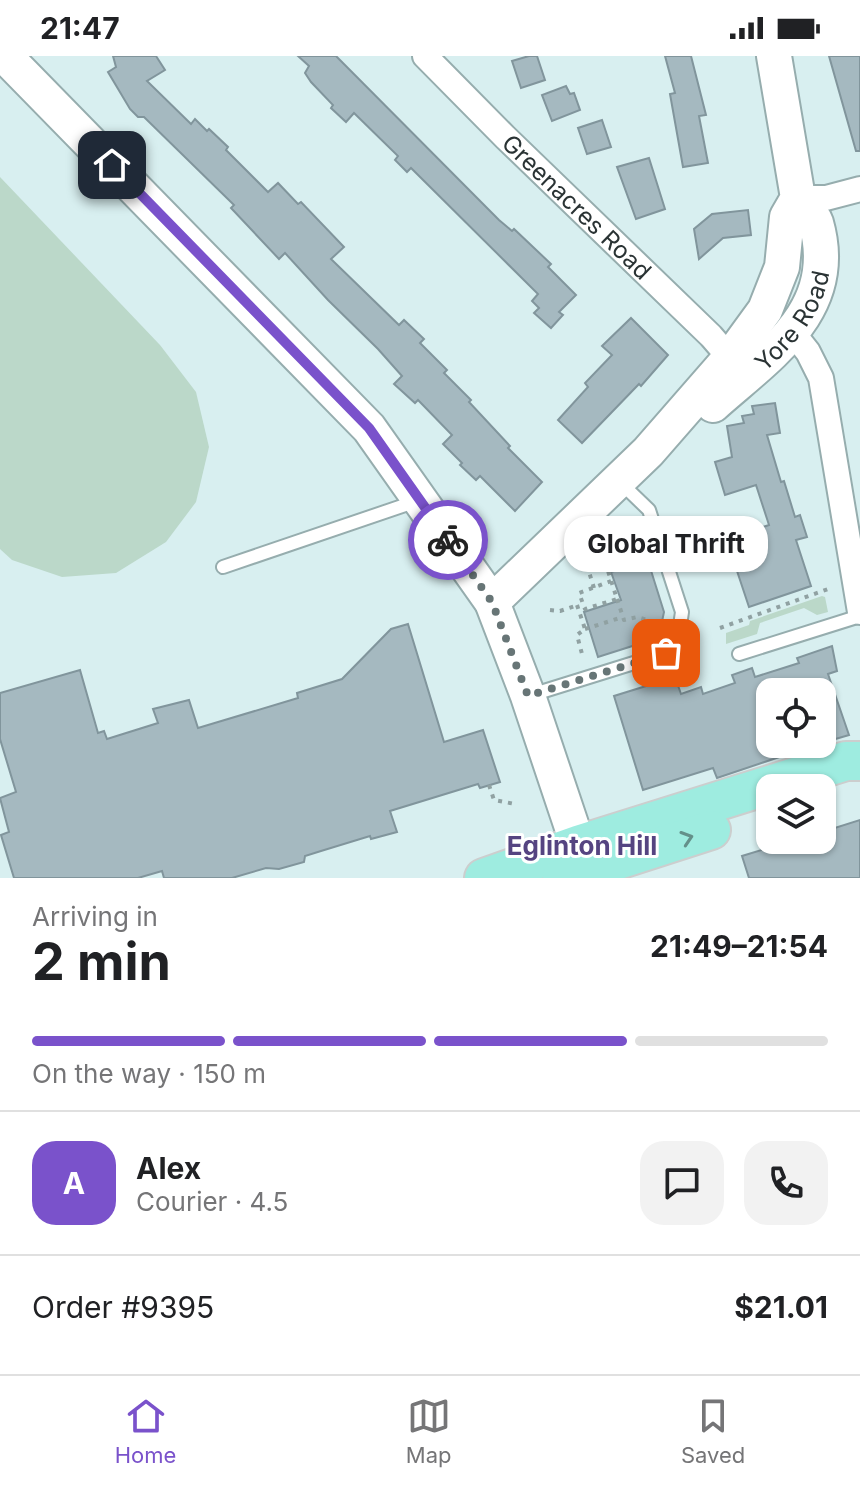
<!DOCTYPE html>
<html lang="en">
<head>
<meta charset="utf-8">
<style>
	:root { --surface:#fff; --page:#f2f2f2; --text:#202124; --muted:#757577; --line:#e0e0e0; --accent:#7a52cb }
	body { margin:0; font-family:Inter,sans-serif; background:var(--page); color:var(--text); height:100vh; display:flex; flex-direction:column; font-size:30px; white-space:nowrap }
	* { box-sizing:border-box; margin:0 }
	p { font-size:26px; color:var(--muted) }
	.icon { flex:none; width:44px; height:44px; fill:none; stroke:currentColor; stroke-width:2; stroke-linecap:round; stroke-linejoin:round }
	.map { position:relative; height:822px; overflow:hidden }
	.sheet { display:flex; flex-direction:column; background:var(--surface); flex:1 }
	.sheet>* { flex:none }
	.fabs { position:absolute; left:756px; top:622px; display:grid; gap:16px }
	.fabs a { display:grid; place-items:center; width:80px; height:80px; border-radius:16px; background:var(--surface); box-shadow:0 2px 6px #0004; font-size:40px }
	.pin { position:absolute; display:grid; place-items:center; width:68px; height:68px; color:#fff; margin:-34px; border-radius:16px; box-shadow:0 4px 12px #0006 }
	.courier { position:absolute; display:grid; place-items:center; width:80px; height:80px; margin:-40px; border:6px solid #7a52cb; border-radius:50%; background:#fff; color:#222; box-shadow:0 2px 10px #0007 }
	.bubble { position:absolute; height:56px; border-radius:24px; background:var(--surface); box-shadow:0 2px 6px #0004; font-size:26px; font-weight:700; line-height:56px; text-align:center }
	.headline em { font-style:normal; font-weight:700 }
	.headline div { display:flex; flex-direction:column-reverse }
	.headline { display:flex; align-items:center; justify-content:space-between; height:136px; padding:0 32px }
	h1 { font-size:52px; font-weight:700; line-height:60px }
	.bar { display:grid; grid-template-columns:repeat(4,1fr); gap:12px 8px; align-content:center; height:96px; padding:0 32px }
	.bar i { height:10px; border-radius:6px; background:var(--line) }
	.bar .selected { background:var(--accent) }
	.bar p { grid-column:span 4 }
	.line { display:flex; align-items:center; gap:20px; padding:0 32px; border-top:2px solid var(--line) }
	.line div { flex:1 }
	.round { display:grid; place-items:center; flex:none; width:84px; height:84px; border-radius:24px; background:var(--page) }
	.status { display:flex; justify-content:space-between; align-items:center; height:56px; padding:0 40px; background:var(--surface); direction:ltr }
	.status svg { height:22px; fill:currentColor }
	.dock { display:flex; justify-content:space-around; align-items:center; height:112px; border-top:2px solid var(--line); background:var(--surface); font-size:22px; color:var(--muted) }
	.dock a { display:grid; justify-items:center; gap:4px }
	.dock .selected { color:var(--accent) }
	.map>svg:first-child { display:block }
	.green { fill:#bbd8c9 }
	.building { fill:#a5b9c0; stroke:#81959c; stroke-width:2 }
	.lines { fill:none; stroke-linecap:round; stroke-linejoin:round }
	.service-casing { stroke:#96adae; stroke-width:16 }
	.minor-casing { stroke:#96adae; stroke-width:28 }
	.secondary-casing { stroke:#96adae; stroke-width:38 }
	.primary-casing { stroke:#cccece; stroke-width:42 }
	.path { stroke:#90a1a2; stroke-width:4; stroke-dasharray:4 6; stroke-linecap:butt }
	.service { stroke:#fff; stroke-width:12 }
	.minor { stroke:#fff; stroke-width:24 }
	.secondary { stroke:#fff; stroke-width:34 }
	.primary { stroke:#9eece0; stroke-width:38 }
	.oneway { stroke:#64908a }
	.done { stroke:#677576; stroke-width:8; stroke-dasharray:0 14.4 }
	.route { stroke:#7a52cb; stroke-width:10 }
	.labels { text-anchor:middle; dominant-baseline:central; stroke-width:6; stroke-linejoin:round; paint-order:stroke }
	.street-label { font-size:24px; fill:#2a3334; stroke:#fff }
	.neighbourhood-label { font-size:26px; font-weight:bold; fill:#554481; stroke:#fff }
</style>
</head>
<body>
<div class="status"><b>21:47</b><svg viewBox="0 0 49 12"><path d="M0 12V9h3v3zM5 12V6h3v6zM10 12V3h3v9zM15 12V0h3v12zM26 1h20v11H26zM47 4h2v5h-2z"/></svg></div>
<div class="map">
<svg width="860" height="822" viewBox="0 0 860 822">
	<rect width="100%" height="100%" fill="#d8eff0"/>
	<g class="green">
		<polygon points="0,121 160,289 196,336 209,391 196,446 166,486 116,517 62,521 12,504 0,493"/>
		<polygon points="822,540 825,541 828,556 817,559 804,552 760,567 757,578 726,588 726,577 749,569 750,565"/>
	</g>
	<g class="building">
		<polygon points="113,0 156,0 165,14 147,25 191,68 195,63 207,75 209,73 228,91 226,94 268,136 278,127 298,148 301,146 344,191 331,203 399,269 404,264 424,283 420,287 447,314 444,317 471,344 469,346 510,390 508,392 542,426 515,455 480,420 476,424 460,409 462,407 443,388 452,379 418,344 415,347 394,328 402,320 378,293 328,244 285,197 279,203 231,152 234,149 144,61 138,61 130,53 108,16 116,11"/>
		<polygon points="298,0 336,0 499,164 512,175 514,173 551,208 548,211 576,239 559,256 563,259 551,272 534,257 539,252 532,245 538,238 411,112 407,116 395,104 398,100 354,57 346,66 331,52 333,49 311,26 305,17 309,10"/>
		<polygon points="529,0 537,0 545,24 521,32 512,5"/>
		<polygon points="665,0 691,0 706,59 699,60 708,107 683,111 670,38 675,37"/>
		<polygon points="829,0 860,0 860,95 856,95"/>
		<polygon points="566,30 570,38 574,37 580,54 552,65 542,39"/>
		<polygon points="602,64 611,91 587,98 578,72"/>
		<polygon points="649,102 665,153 636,163 617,111"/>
		<polygon points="748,154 751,179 723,182 699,203 694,173 712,158"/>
		<polygon points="631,262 668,299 641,330 639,328 582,387 558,364 588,331 585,327 612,299 602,290"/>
		<polygon points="775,347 780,377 767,379 781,426 784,425 795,461 800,459 807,481 796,484 811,530 749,551 737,515 762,507 754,481 756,480 754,474 769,469 756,429 725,439 715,406 732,401 727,370 744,367 742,360 754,358 752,350"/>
		<polygon points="648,505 664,556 660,575 648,585 598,601 584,556 621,544 611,516"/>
		<polygon points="408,568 444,686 483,674 500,726 480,732 478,728 390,755 397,776 371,783 370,780 321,795 305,800 304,806 279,813 266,812 232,822 164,822 162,815 138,822 14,822 1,779 9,776 0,742 16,736 0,683 0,637 80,614 98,677 104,675 107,683 158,667 153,653 189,644 198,672 298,642 297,637 342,623 391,573"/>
		<polygon points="832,590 837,615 828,618 849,679 822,687 822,636 770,636 770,688 809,688 809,691 717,722 713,712 643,734 614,640 675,621 681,638 701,631 703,638 735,627 732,619 752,612 755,621 799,607 797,602"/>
		<polygon points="860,764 860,822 749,822 742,800 794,784 822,784 822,776"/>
	</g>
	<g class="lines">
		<defs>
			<g id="service">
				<polyline points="223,511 417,445"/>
				<polyline points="739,598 860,560"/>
				<polyline points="531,639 666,597 678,583 682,556 649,454 621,427"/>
			</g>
			<g id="minor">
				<path id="s1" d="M 425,0 L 505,81 L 711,280 L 730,302"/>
				<polyline points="798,142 826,142 860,133"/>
				<polyline points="793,277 808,296 821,322 860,556"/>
			</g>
			<g id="secondary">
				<polyline points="5,0 369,372 492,546 528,640 587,816"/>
				<path id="s2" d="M 713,349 C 769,299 841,254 816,167 C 813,158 804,149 798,142"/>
				<polyline points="492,546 648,396 730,302 765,254 782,211 787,161 798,142 774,0"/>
			</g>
			<g id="primary">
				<polyline points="484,822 578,789 846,705 860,705"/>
				<polyline points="562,822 711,774"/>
			</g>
		</defs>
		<use href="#service" class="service-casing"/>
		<use href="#minor" class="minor-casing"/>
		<use href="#secondary" class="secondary-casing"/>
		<use href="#primary" class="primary-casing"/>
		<g class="path">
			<polyline points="599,487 617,543 585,553 579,537 611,525"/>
			<polyline points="594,532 589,516 604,504"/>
			<polyline points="617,543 624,564 637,561 654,566"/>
			<polyline points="577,549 585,573 577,579 582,598"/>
			<polyline points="550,554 560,555 578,549"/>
			<polyline points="720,572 828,533"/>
			<polyline points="585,573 623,561"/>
			<polyline points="489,729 494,744 515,748"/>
		</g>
		<use href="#service" class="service"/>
		<use href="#minor" class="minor"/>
		<use href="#secondary" class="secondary"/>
		<use href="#primary" class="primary"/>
	</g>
	<defs><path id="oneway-chevron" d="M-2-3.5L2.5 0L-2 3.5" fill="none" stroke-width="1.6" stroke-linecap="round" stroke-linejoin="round" transform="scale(2)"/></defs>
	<use class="oneway" href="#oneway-chevron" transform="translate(687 782) rotate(-18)"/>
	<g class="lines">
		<polyline class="done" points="448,484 492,546 528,640 666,597"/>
		<polyline class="route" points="112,109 369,372 448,484"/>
	</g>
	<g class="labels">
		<g class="street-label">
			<text stroke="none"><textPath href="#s1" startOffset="214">Greenacres Road</textPath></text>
			<text stroke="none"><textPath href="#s2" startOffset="118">Yore Road</textPath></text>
		</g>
		<g class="neighbourhood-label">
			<text x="582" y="789">Eglinton Hill</text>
		</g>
	</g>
</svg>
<div class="fabs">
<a><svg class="icon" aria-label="locate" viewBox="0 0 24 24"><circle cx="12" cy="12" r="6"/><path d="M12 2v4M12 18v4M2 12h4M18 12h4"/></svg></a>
<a><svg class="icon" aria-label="layers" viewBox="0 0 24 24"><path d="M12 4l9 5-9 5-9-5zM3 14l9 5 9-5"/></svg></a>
</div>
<div class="pin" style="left:666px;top:597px;background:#ea580c"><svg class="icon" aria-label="bag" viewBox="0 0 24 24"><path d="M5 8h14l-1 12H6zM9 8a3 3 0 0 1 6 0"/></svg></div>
<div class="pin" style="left:112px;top:109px;background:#1f2937"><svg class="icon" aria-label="home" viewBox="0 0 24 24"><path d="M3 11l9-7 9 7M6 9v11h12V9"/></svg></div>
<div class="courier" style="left:448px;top:484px"><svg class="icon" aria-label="bike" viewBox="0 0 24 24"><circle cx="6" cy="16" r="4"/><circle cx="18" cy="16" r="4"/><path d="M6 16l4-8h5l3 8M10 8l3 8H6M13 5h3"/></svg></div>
<div class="bubble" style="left:564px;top:460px;width:204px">Global Thrift</div>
</div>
<section class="sheet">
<div class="headline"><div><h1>2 min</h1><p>Arriving in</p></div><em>21:49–21:54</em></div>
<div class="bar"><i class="selected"></i><i class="selected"></i><i class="selected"></i><i></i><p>On the way · 150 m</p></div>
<div class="line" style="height:144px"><b class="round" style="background:var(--accent);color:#fff">A</b><div><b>Alex</b><p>Courier · 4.5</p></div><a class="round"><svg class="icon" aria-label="chat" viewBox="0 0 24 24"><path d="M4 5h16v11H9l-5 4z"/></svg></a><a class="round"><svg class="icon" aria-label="phone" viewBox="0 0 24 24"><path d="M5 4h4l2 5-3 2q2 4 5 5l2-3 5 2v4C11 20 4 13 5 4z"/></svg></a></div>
<div class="line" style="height:104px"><div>Order #9395</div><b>$21.01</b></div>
</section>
<nav class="dock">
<a class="selected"><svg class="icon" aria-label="home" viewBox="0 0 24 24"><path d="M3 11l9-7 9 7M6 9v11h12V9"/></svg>Home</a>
<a><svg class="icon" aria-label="map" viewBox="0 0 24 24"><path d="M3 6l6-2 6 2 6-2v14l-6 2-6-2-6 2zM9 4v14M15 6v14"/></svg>Map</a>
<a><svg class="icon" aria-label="saved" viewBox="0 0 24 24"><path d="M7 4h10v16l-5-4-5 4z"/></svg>Saved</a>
</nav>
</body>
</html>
